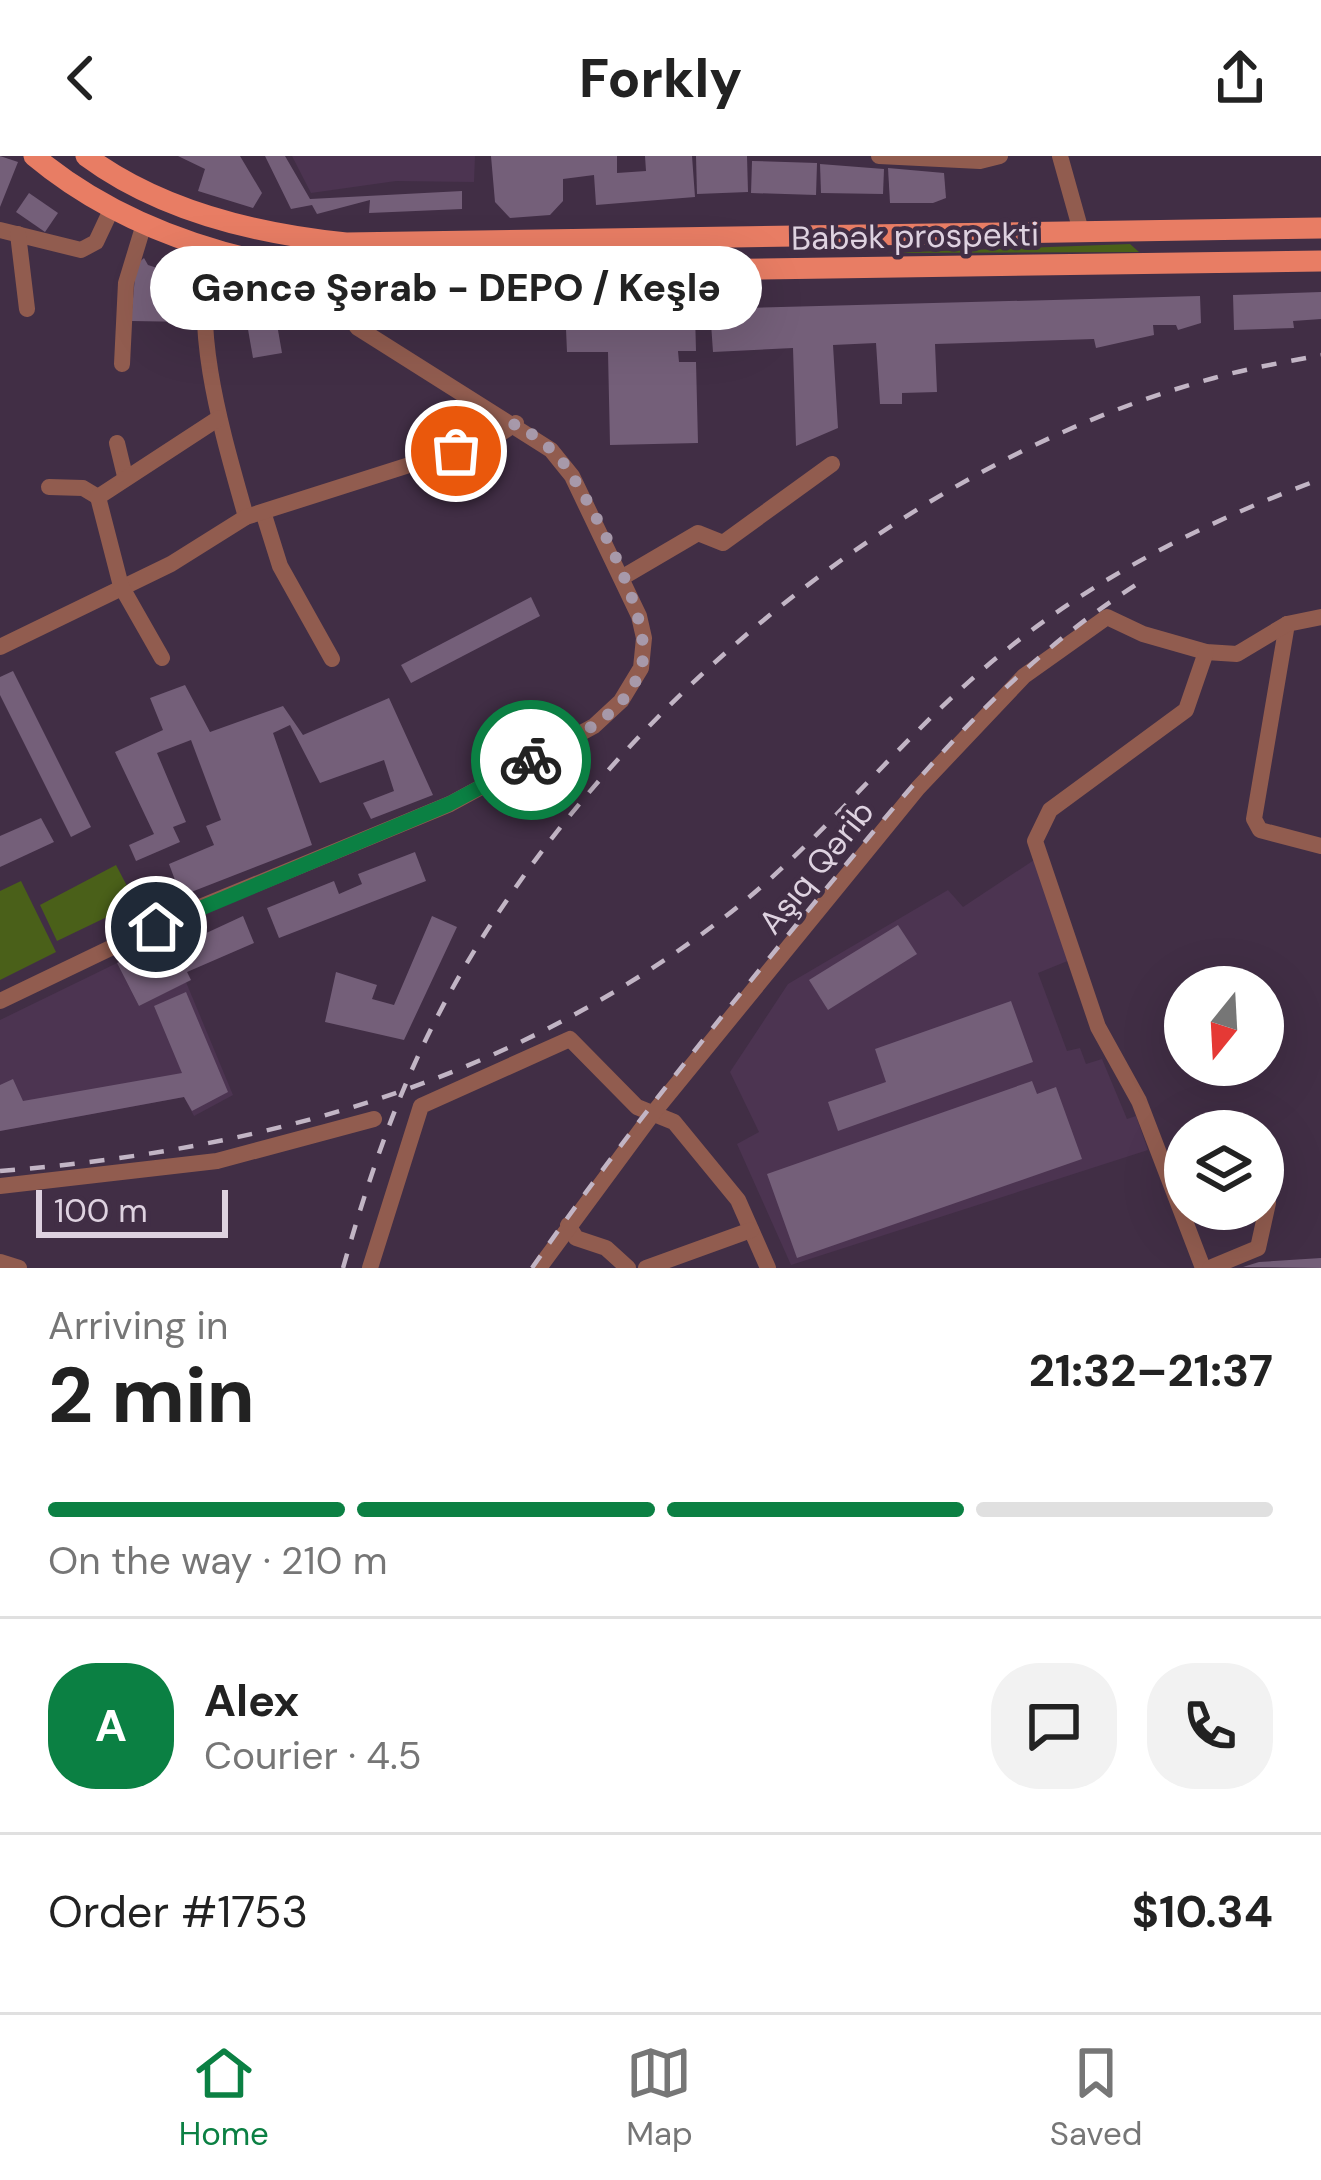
<!DOCTYPE html>
<html lang="en">
<head>
<meta charset="utf-8">
<style>
	:root { --surface:#fff; --page:#f2f2f2; --text:#222; --muted:#767676; --line:#e0e0e0; --accent:#0b8043 }
	body { margin:0; font-family:"DM Sans",sans-serif; background:var(--page); color:var(--text); height:100vh; display:flex; flex-direction:column; font-size:45px; white-space:nowrap }
	* { box-sizing:border-box; margin:0 }
	p { font-size:39px; color:var(--muted) }
	.icon { flex:none; width:66px; height:66px; fill:none; stroke:currentColor; stroke-width:2; stroke-linecap:round; stroke-linejoin:round }
	.map { position:relative; height:1112px; overflow:hidden }
	.details { display:flex; flex-direction:column; background:var(--surface); flex:1 }
	.details>* { flex:none }
	.needle { width:78px; rotate:198deg }
	.fabs { position:absolute; left:1164px; top:810px; display:grid; gap:24px }
	.fabs a { display:grid; place-items:center; width:120px; height:120px; border-radius:50%; background:var(--surface); box-shadow:0 12px 48px #0002; font-size:60px }
	.scale { position:absolute; left:36px; bottom:30px; width:192px; box-sizing:border-box; padding-left:12px; border:6px solid #ded2e0; border-top:0; font-size:33px; line-height:42px; white-space:nowrap; color:#ded2e0; -webkit-text-stroke:9px #412e45; paint-order:stroke }
	.pin { position:absolute; display:grid; place-items:center; width:102px; height:102px; color:#fff; margin:-51px; border:6px solid #fff; border-radius:50%; box-shadow:0 3px 12px #0007 }
	.courier { position:absolute; display:grid; place-items:center; width:120px; height:120px; margin:-60px; border:9px solid #0b8043; border-radius:50%; background:#fff; color:#222; box-shadow:0 3px 15px #0007 }
	.bubble { position:absolute; height:84px; border-radius:42px; background:var(--surface); box-shadow:0 12px 48px #0002; font-size:39px; font-weight:800; line-height:84px; text-align:center }
	.headline em { font-style:normal; font-weight:800 }
	.headline div { display:flex; flex-direction:column-reverse }
	.headline { display:flex; align-items:center; justify-content:space-between; height:204px; padding:0 48px }
	h1 { font-size:78px; font-weight:800; line-height:90px }
	.bar { display:grid; grid-template-columns:repeat(4,1fr); gap:18px 12px; align-content:center; height:144px; padding:0 48px }
	.bar i { height:15px; border-radius:9px; background:var(--line) }
	.bar .current { background:var(--accent) }
	.bar p { grid-column:span 4 }
	.line { display:flex; align-items:center; gap:30px; padding:0 48px; border-top:3px solid var(--line) }
	.line div { flex:1 }
	.round { display:grid; place-items:center; flex:none; width:126px; height:126px; border-radius:48px; background:var(--page) }
	header { display:flex; justify-content:space-between; align-items:center; height:156px; padding:0 48px; background:var(--surface); font-size:54px; font-weight:800 }
	.tab-bar { display:flex; justify-content:space-around; align-items:center; height:168px; border-top:3px solid var(--line); background:var(--surface); font-size:33px; color:var(--muted) }
	.tab-bar a { display:grid; justify-items:center; gap:6px }
	.tab-bar .current { color:var(--accent) }
	.map>svg:first-child { display:block }
	.built { fill:#4c3451 }
	.green { fill:#4a6019 }
	.building { fill:#745f79 }
	.lines { fill:none; stroke-linecap:round; stroke-linejoin:round }
	.minor { stroke:#915c4f; stroke-width:16 }
	.major { stroke:#e87d64; stroke-width:21 }
	.rail { stroke:#c2b5c5; stroke-width:4.5; stroke-dasharray:15 15; stroke-linecap:butt }
	.done { stroke:#a799aa; stroke-width:12; stroke-dasharray:0 21.6 }
	.route { stroke:#0b8043; stroke-width:15 }
	.labels { text-anchor:middle; dominant-baseline:central; stroke-width:9; stroke-linejoin:round; paint-order:stroke }
	.street-label { font-size:33px; fill:#ded2e0; stroke:#412e45 }
</style>
</head>
<body>
<header><svg class="icon" aria-label="back" viewBox="0 0 24 24"><path d="M15 5l-7 7 7 7"/></svg>Forkly<svg class="icon" aria-label="share" viewBox="0 0 24 24"><path d="M12 15V3M7 8l5-5 5 5M5 13v7h14v-7"/></svg></header>
<div class="map">
<svg width="1321" height="1112" viewBox="0 0 1321 1112">
	<rect width="100%" height="100%" fill="#412e45"/>
	<g class="built">
		<polygon points="292,0 475,0 474,26 396,25 311,37"/>
		<polygon points="1034,704 1070,804 1038,817 1067,895 1080,892 1086,908 1102,903 1127,963 1136,960 1148,994 791,1109 737,988 759,976 730,916 788,828 948,734 963,751"/>
		<polygon points="117,807 139,850 186,826 233,939 194,960 184,941 0,975 0,864"/>
	</g>
	<g class="green">
		<polygon points="1130,88 1139,96 886,97"/>
		<polygon points="116,709 136,747 57,785 40,749"/>
		<polygon points="21,725 56,796 0,824 0,735"/>
	</g>
	<g class="building">
		<polygon points="0,0 18,6 0,51"/>
		<polygon points="178,0 240,0 262,37 253,52 198,35 205,13"/>
		<polygon points="265,0 285,0 310,43 462,35 462,53 369,57 370,44 317,58 312,49 291,53"/>
		<polygon points="491,0 617,0 617,17 646,15 645,0 692,0 695,41 596,49 594,19 563,23 563,45 550,59 510,62 495,46"/>
		<polygon points="696,0 747,0 748,36 697,38"/>
		<polygon points="752,5 817,7 816,39 751,37"/>
		<polygon points="820,8 884,13 883,38 821,37"/>
		<polygon points="888,12 944,17 946,42 933,47 890,47"/>
		<polygon points="29,37 58,57 45,76 16,56"/>
		<polygon points="144,102 148,109 194,124 193,166 131,165 136,109"/>
		<polygon points="271,134 282,197 253,202 242,139"/>
		<polygon points="1321,136 1321,163 1293,165 1294,172 1234,174 1233,139"/>
		<polygon points="281,139 305,142 304,157 284,164"/>
		<polygon points="1200,140 1201,167 1178,174 1176,169 1153,169 1154,179 1096,192 1094,183 935,188 937,236 902,237 902,248 880,248 876,187 833,189 838,272 796,290 793,192 713,196 710,153"/>
		<polygon points="695,157 696,195 678,195 679,206 696,206 698,287 610,289 608,196 567,196 566,173 594,173 594,161"/>
		<polygon points="531,441 540,460 411,527 401,509"/>
		<polygon points="13,515 91,671 71,681 0,539 0,521"/>
		<polygon points="185,529 210,576 283,550 303,579 389,542 433,639 371,663 363,647 394,635 384,604 320,627 290,569 273,577 312,689 181,740 169,708 214,689 206,670 221,664 191,584 157,597 186,666 173,671 180,686 136,705 129,689 154,678 115,596 163,574 150,542"/>
		<polygon points="41,662 54,686 0,711 0,680"/>
		<polygon points="415,696 426,725 279,782 267,752 334,725 339,738 362,728 358,718"/>
		<polygon points="243,760 254,787 187,816 191,824 139,850 117,807 169,781 174,792"/>
		<polygon points="432,760 457,771 404,884 325,866 336,816 377,829 372,843 394,849"/>
		<polygon points="898,769 917,798 828,854 809,824"/>
		<polygon points="186,836 228,936 192,955 184,941 0,975 0,929 13,923 23,945 182,917 154,850"/>
		<polygon points="1011,845 1033,906 838,975 828,946 886,926 875,893"/>
		<polygon points="1032,925 1037,938 1056,931 1082,1003 797,1102 767,1018"/>
		<polygon points="1321,1102 1321,1112 1243,1111 1259,1106"/>
	</g>
	<g class="lines">
		<g class="minor">
			<polyline points="879,0 980,5 1000,0"/>
			<polyline points="1060,0 1081,75"/>
			<polyline points="0,74 81,94 96,86 112,52"/>
			<polyline points="18,78 27,153"/>
			<path d="M 212,94 C 189,172 225,285 246,361"/>
			<polyline points="122,208 126,127 144,68"/>
			<polyline points="117,287 125,320"/>
			<polyline points="49,331 83,332 98,341"/>
			<polyline points="264,359 280,410 332,503"/>
			<polyline points="623,421 698,377 723,387 832,308"/>
			<polyline points="1287,468 1254,663 1260,674 1321,690"/>
			<polyline points="0,491 171,408 246,361 494,282 516,267"/>
			<polyline points="162,502 121,430 98,341 219,262"/>
			<polyline points="0,845 171,763 450,648 594,570 621,545 641,512 644,482 639,460 572,320 551,294 358,172 341,150 337,119"/>
			<polyline points="0,1030 217,1005 374,963"/>
			<polyline points="568,1069 576,1082 606,1092 628,1112"/>
			<polyline points="0,1106 19,1112"/>
			<polyline points="370,1112 421,950 570,883 637,951 674,966 738,1044 768,1112"/>
			<polyline points="539,1112 654,956 918,632 1024,520 1107,461 1143,478 1206,496 1237,498 1287,468 1321,461"/>
			<polyline points="646,1112 751,1074"/>
			<polyline points="1203,1112 1139,945 1098,871 1035,685 1050,654 1186,554 1206,496"/>
			<polyline points="1210,1112 1258,1092 1268,1047"/>
		</g>
		<g class="major">
			<path d="M 34,0 C 119,71 228,105 337,119 L 1321,105"/>
			<path d="M 86,0 C 159,54 257,78 346,87 L 1321,72"/>
		</g>
		<g class="rail">
			<path d="M 0,1015 C 267,994 511,925 726,760 C 829,680 908,571 1010,491 C 1101,418 1212,363 1321,323"/>
			<path d="M 343,1112 C 366,1031 393,949 431,873 C 578,578 894,308 1214,222 C 1249,212 1286,206 1321,199"/>
			<path d="M 532,1112 C 617,989 711,873 806,757 C 908,634 1004,511 1142,425"/>
		</g>
	</g>
	<g class="lines">
		<path class="done" d="M 456,295 L 503,278 L 516,267 C 534,280 552,291 565,309 C 592,348 656,467 641,512 C 625,561 572,582 531,604"/>
		<polyline class="route" points="156,771 449,648 531,604"/>
	</g>
	<g class="labels">
		<g class="street-label">
			<text transform="translate(915 80) rotate(-1)">Babək prospekti</text>
			<text transform="translate(816 711) rotate(-51)">Aşıq Qərib</text>
		</g>
	</g>
</svg>
<div class="fabs">
<a><svg class="needle" viewBox="-14 -14 28 28"><path d="M0-13l5 13h-10z" fill="#e53935"/><path d="M0 13l5-13h-10z" fill="#767676"/></svg></a>
<a><svg class="icon" aria-label="layers" viewBox="0 0 24 24"><path d="M12 4l9 5-9 5-9-5zM3 14l9 5 9-5"/></svg></a>
</div>
<div class="scale">100 m</div>
<div class="pin" style="left:456px;top:295px;background:#ea580c"><svg class="icon" aria-label="bag" viewBox="0 0 24 24"><path d="M5 8h14l-1 12H6zM9 8a3 3 0 0 1 6 0"/></svg></div>
<div class="pin" style="left:156px;top:771px;background:#1f2937"><svg class="icon" aria-label="home" viewBox="0 0 24 24"><path d="M3 11l9-7 9 7M6 9v11h12V9"/></svg></div>
<div class="courier" style="left:531px;top:604px"><svg class="icon" aria-label="bike" viewBox="0 0 24 24"><circle cx="6" cy="16" r="4"/><circle cx="18" cy="16" r="4"/><path d="M6 16l4-8h5l3 8M10 8l3 8H6M13 5h3"/></svg></div>
<div class="bubble" style="left:150px;top:90px;width:612px">Gəncə Şərab - DEPO / Keşlə</div>
</div>
<section class="details">
<div class="headline"><div><h1>2 min</h1><p>Arriving in</p></div><em>21:32–21:37</em></div>
<div class="bar"><i class="current"></i><i class="current"></i><i class="current"></i><i></i><p>On the way · 210 m</p></div>
<div class="line" style="height:216px"><b class="round" style="background:var(--accent);color:#fff">A</b><div><b>Alex</b><p>Courier · 4.5</p></div><a class="round"><svg class="icon" aria-label="chat" viewBox="0 0 24 24"><path d="M4 5h16v11H9l-5 4z"/></svg></a><a class="round"><svg class="icon" aria-label="phone" viewBox="0 0 24 24"><path d="M5 4h4l2 5-3 2q2 4 5 5l2-3 5 2v4C11 20 4 13 5 4z"/></svg></a></div>
<div class="line" style="height:156px"><div>Order #1753</div><b>$10.34</b></div>
</section>
<nav class="tab-bar">
<a class="current"><svg class="icon" aria-label="home" viewBox="0 0 24 24"><path d="M3 11l9-7 9 7M6 9v11h12V9"/></svg>Home</a>
<a><svg class="icon" aria-label="map" viewBox="0 0 24 24"><path d="M3 6l6-2 6 2 6-2v14l-6 2-6-2-6 2zM9 4v14M15 6v14"/></svg>Map</a>
<a><svg class="icon" aria-label="saved" viewBox="0 0 24 24"><path d="M7 4h10v16l-5-4-5 4z"/></svg>Saved</a>
</nav>
</body>
</html>
